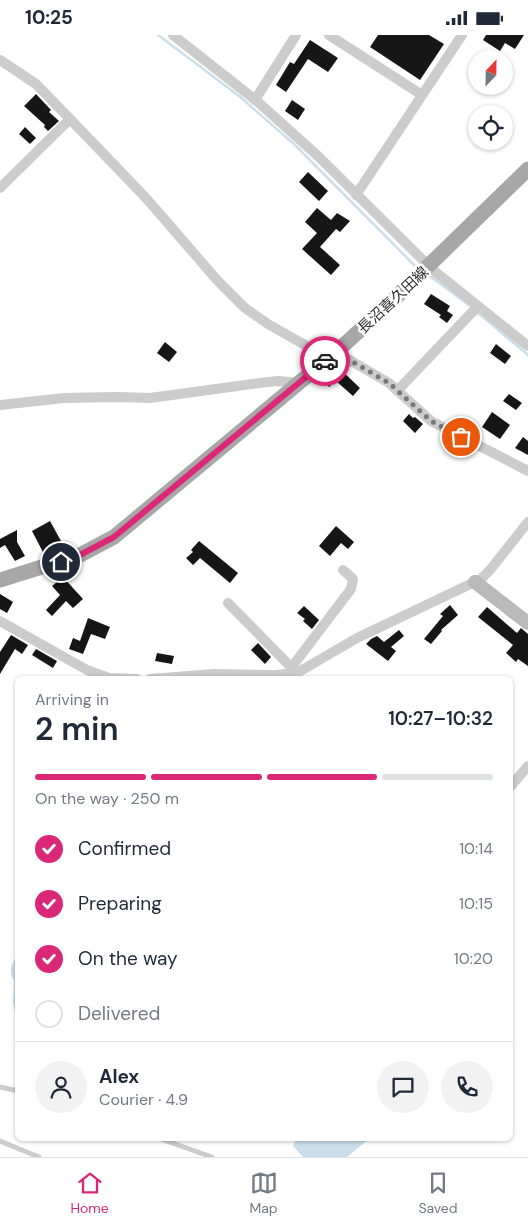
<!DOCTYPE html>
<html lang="en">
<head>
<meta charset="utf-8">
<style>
	:root { --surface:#fff; --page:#f2f2f3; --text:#1f2937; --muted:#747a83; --line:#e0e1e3; --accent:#db2777 }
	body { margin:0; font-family:"DM Sans","Noto Sans JP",sans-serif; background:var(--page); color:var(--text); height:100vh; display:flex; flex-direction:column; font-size:19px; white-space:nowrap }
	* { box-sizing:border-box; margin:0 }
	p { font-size:16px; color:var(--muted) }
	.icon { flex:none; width:28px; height:28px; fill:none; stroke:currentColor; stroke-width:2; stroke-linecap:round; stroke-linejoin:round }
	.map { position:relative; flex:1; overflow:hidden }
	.details { position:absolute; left:15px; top:641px; width:498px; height:465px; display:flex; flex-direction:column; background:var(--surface); border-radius:8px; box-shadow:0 1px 4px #0004 }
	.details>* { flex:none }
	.needle { width:32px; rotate:22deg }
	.tools { position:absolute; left:468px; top:15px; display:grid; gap:10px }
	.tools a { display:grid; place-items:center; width:45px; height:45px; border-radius:50%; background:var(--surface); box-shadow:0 1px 4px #0004; font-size:25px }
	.pin { position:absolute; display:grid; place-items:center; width:42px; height:42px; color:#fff; margin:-21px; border:2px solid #fff; border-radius:50%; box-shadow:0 1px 5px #0007 }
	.courier { position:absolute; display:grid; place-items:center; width:50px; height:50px; margin:-25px; border:4px solid #db2777; border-radius:50%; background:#fff; color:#222; box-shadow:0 1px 6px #0007 }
	.overview em { font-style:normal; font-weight:600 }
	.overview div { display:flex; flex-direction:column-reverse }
	.overview { display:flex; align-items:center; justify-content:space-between; height:85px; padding:0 20px }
	h1 { font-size:32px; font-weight:600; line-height:38px }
	.bar { display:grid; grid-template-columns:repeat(4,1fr); gap:8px 5px; align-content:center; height:60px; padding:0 20px }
	.bar i { height:6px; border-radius:4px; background:var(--line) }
	.bar .active { background:var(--accent) }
	.bar p { grid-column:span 4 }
	.line { display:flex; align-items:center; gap:12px; padding:0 20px; border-top:1px solid var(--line) }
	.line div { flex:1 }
	.round { display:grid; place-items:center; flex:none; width:52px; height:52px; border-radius:26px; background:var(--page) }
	ol { padding:0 20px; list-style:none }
	li { display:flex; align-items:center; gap:15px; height:55px }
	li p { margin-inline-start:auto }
	li .icon { padding:5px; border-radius:50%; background:var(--accent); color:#fff; stroke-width:4 }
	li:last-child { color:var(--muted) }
	li i { width:28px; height:28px; border:2px solid var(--line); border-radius:50% }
	.status { display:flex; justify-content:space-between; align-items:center; height:35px; padding:0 25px; background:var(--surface); direction:ltr }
	.status svg { height:14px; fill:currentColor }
	.tabs { display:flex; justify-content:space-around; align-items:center; height:70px; border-top:1px solid var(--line); background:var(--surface); font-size:14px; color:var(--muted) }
	.tabs a { display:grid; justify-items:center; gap:2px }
	.tabs .active { color:var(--accent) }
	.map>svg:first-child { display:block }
	.water { fill:#cadfeb }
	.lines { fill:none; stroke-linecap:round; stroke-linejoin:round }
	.stream { stroke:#cadfeb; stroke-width:2.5 }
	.building { fill:#161616 }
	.lane { stroke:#ccc; stroke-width:5 }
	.street { stroke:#ccc; stroke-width:10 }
	.secondary { stroke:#b9b9b9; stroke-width:14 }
	.primary { stroke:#a7a7a7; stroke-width:15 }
	.done { stroke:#787878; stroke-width:5; stroke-dasharray:0 9 }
	.route { stroke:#db2777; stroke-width:6 }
	.labels { text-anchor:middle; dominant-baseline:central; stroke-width:5; stroke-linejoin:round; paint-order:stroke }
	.street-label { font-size:15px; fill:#2f2f2f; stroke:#fff }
</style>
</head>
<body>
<div class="status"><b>10:25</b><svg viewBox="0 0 49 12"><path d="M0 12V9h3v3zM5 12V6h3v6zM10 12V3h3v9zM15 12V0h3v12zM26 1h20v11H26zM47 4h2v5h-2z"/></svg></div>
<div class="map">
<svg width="528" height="1122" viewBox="0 0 528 1122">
	<rect width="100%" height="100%" fill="#fff"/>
	<g class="water">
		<polygon points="17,918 17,987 13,968 14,946 11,939 11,933"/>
		<polygon points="295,1104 369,1104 347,1122 303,1122 293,1111"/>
	</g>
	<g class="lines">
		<g class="stream">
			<polyline points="158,0 239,61 295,110 418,234"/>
			<polyline points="427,239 473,273"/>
			<polyline points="477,277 528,320"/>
		</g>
	</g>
	<g class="building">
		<polygon points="378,0 429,0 444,9 420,45 370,12"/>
		<polygon points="486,0 524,0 515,14 505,8 500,16 483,5"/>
		<polygon points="310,5 338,23 328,37 308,24 286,57 276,50 290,27 294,29"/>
		<polygon points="36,59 51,75 49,77 59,86 48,96 44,92 45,90 24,71"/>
		<polygon points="292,65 305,74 298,85 285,76"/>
		<polygon points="25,92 36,103 30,109 19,99"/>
		<polygon points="308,137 328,156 319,166 299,147"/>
		<polygon points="317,173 331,185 337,178 350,186 340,197 336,194 320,212 340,230 331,240 302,214 317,198 305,187"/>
		<polygon points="431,259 450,271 447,276 453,280 447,288 439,282 441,280 424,269"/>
		<polygon points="165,307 177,317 169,327 157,318"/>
		<polygon points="496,309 511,321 505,329 490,318"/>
		<polygon points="339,333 360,353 353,361 336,346 329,352 324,346"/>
		<polygon points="509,359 522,368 516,375 503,366"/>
		<polygon points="492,377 510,390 500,404 482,392"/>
		<polygon points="409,379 413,383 415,382 423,389 415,398 403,386"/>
		<polygon points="523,402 528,406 528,420 515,413"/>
		<polygon points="50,486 66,515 45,521 32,496"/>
		<polygon points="336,491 354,507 348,514 341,508 330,521 319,511"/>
		<polygon points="17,495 17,507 25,521 15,526 5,510 0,513 0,504"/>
		<polygon points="199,506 238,538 230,548 200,523 193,530 186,523 193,517 191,515"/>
		<polygon points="63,542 83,564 73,573 66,566 52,581 46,575 60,560 52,551"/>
		<polygon points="0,559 13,567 7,578 0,574"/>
		<polygon points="450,570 458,580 441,595 442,596 431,609 424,604 443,581 440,579"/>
		<polygon points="304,571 319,585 312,594 303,586 305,584 297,578"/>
		<polygon points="487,572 517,598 521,593 528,599 528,631 518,624 516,627 506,618 513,610 478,582"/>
		<polygon points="88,583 110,592 105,604 91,599 83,619 69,614 73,603 80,606"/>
		<polygon points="399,595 404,601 391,612 396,616 388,626 366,609 371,604 377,601 384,607"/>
		<polygon points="11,600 28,610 22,619 15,614 0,639 0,617"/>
		<polygon points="258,608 271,622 265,629 251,615"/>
		<polygon points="36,614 57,626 53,633 32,620"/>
		<polygon points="157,618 174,621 172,629 155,626"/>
	</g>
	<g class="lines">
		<g class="lane">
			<polyline points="0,1052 18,1056"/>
			<polyline points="161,1104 212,1122"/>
			<polyline points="0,1106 39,1122"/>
		</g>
		<g class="street">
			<polyline points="173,0 258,67 319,122 433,235 528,311"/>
			<polyline points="329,0 422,60"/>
			<polyline points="0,25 36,49 70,84 146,163 217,245 245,273 268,289 328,323"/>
			<polyline points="255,65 296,0"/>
			<polyline points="0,153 70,84"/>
			<polyline points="356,160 462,0"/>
			<polyline points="336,317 389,348 431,386 528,436"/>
			<polyline points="397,356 478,271"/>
			<polyline points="0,370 64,363 118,362 150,363 267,347 279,346 297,348"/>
			<polyline points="228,568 289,630 293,638"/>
			<polyline points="0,586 87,635 109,643 137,644"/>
			<polyline points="291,633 351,554 353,544 343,535"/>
			<polyline points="150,644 214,639 275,640 297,638 357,603 481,544 490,535 528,487"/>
			<polyline points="510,752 528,731"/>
		</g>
		<polyline class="secondary" points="475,547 528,588"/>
		<polyline class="primary" points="0,545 80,520 114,502 336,317 390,268 528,134"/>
	</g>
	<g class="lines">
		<polyline class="done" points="325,326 336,317 389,348 431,386 461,402"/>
		<polyline class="route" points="61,527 80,520 114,502 325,326"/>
	</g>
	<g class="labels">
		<g class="street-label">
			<text transform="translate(393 265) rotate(-43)">長沼喜久田線</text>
		</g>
	</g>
</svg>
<div class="tools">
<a><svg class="needle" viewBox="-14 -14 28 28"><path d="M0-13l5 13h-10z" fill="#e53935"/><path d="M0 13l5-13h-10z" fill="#747a83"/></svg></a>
<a><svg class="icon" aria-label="locate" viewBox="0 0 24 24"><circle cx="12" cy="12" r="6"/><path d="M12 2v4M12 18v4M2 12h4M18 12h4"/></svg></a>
</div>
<div class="pin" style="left:461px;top:402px;background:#ea580c"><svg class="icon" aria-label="bag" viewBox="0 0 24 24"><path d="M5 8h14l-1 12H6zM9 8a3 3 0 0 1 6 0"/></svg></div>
<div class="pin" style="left:61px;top:527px;background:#1f2937"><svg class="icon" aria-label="home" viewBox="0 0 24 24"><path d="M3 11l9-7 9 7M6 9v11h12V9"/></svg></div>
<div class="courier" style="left:325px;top:326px"><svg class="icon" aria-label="car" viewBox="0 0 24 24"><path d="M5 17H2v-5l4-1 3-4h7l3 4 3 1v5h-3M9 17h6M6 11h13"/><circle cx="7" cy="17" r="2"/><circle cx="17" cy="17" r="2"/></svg></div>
<section class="details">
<div class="overview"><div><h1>2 min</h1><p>Arriving in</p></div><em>10:27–10:32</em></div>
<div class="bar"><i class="active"></i><i class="active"></i><i class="active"></i><i></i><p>On the way · 250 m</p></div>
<ol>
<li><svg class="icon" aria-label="check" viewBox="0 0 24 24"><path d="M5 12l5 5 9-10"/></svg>Confirmed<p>10:14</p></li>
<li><svg class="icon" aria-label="check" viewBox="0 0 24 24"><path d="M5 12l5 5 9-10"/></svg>Preparing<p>10:15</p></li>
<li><svg class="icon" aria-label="check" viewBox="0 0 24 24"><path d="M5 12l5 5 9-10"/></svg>On the way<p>10:20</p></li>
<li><i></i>Delivered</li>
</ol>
<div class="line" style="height:90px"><a class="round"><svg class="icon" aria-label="person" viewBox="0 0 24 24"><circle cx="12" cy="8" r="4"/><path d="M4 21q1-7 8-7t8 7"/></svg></a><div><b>Alex</b><p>Courier · 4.9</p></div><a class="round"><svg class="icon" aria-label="chat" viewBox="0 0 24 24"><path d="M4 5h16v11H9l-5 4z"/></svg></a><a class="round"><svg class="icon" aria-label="phone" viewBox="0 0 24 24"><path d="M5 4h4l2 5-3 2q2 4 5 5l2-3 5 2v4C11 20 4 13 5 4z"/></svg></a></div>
</section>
</div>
<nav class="tabs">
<a class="active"><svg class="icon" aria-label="home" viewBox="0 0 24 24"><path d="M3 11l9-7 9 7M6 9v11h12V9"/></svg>Home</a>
<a><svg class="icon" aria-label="map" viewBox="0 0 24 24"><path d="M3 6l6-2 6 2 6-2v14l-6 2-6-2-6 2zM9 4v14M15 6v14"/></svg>Map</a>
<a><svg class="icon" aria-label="saved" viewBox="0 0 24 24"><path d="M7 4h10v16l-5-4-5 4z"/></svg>Saved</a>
</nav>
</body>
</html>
